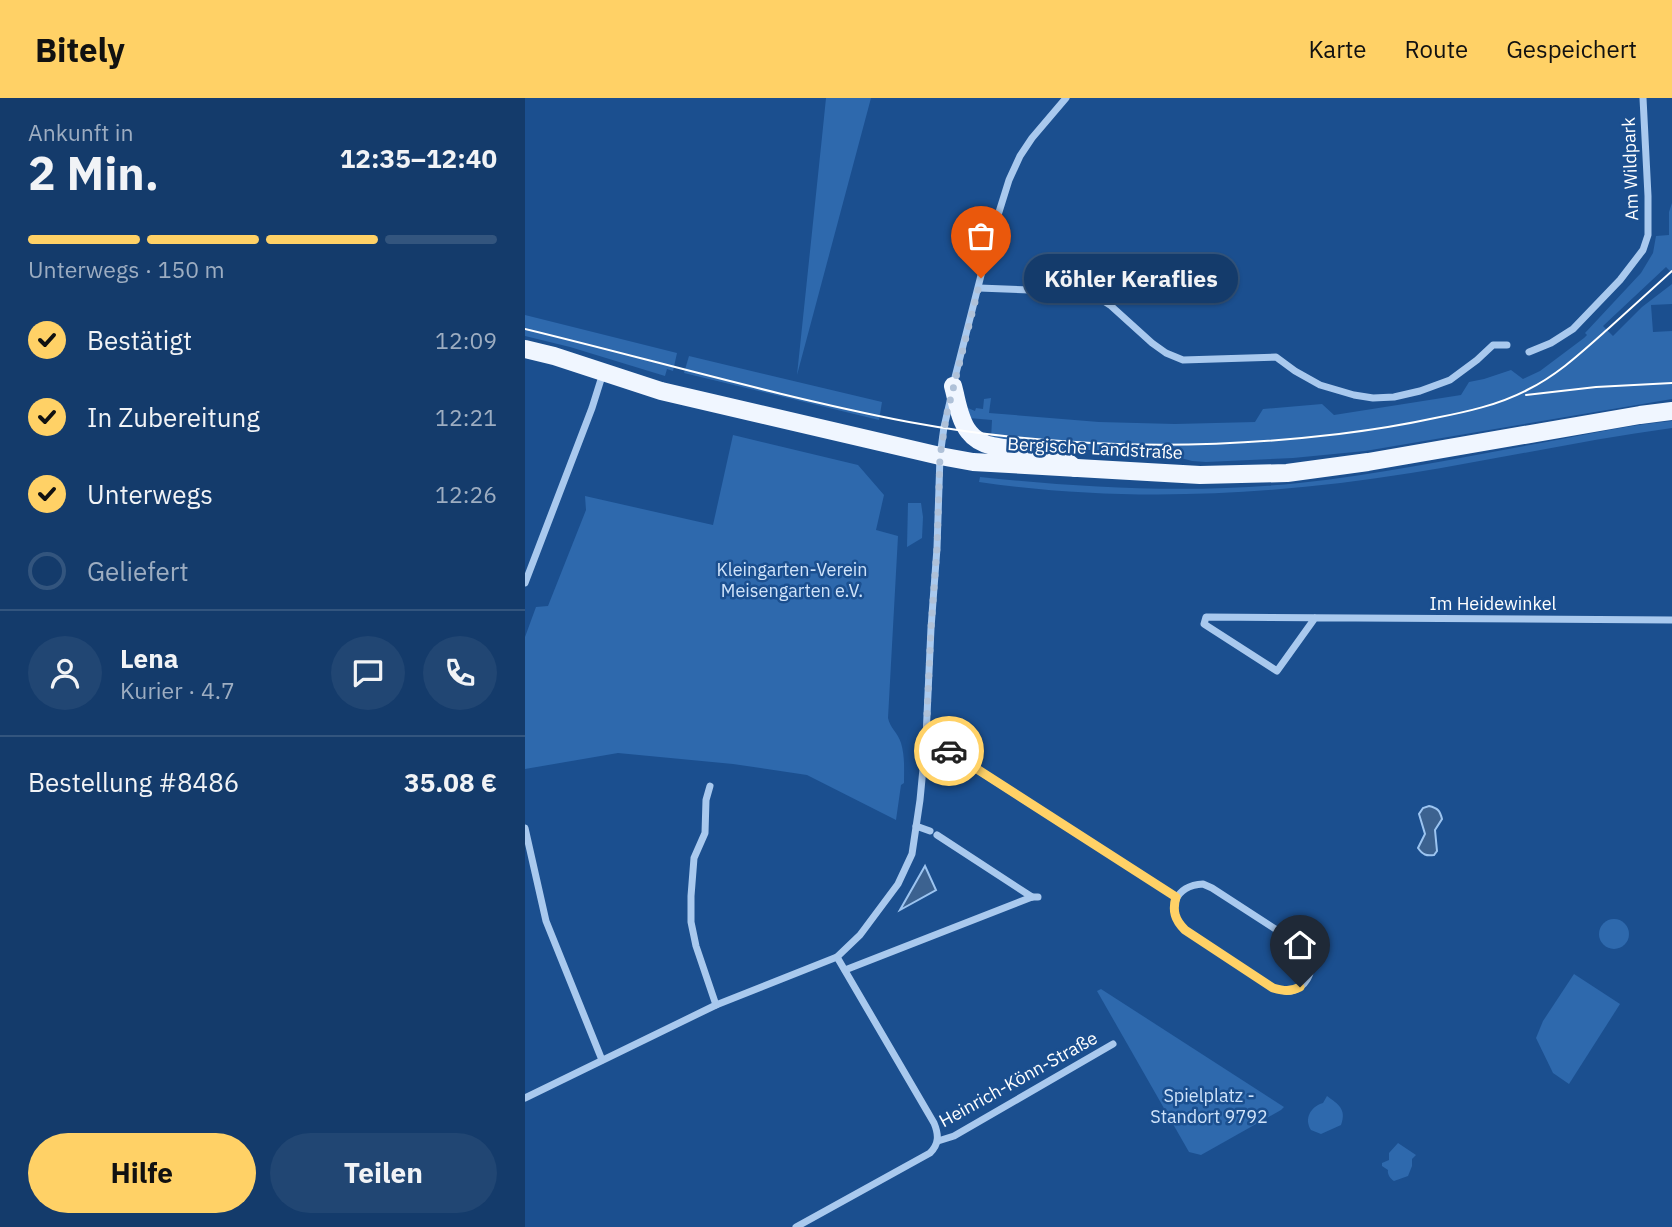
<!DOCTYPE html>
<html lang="de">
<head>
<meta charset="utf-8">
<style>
	:root { --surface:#143b6b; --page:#214673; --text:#f1f3f6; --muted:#9dadc1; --line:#33557e; --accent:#ffd166 }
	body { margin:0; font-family:"IBM Plex Sans",sans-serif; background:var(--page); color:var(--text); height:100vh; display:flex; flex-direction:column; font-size:26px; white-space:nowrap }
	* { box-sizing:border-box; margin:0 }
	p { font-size:23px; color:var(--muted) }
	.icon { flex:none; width:38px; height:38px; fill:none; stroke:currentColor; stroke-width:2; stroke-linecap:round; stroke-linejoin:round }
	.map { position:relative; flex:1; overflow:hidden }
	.details { display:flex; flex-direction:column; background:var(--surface); width:525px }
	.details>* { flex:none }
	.pin { position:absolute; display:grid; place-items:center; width:60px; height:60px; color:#fff; margin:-72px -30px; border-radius:50% 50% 50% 0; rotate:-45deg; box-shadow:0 0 7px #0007 }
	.pin .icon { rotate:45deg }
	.courier { position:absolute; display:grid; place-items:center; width:70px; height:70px; margin:-35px; border:5px solid #ffd166; border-radius:50%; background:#fff; color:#222; box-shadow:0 2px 9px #0007 }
	.bubble { position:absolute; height:49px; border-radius:24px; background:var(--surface); box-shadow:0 2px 5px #0004,0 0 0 2px var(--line); font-size:23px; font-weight:700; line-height:49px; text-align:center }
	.head em { font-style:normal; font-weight:700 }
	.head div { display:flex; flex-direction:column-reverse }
	.head { display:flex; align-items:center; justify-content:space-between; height:119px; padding:0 28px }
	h1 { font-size:46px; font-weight:700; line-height:52px }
	.bar { display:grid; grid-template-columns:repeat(4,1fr); gap:10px 7px; align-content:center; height:84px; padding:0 28px }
	.bar i { height:9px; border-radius:5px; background:var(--line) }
	.bar .selected { background:var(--accent) }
	.bar p { grid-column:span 4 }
	.line { display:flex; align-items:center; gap:18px; padding:0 28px; border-top:2px solid var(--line) }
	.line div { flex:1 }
	.round { display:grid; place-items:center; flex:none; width:74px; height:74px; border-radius:37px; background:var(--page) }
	ol { padding:0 28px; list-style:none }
	li { display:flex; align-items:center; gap:21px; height:77px }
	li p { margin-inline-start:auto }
	li .icon { padding:7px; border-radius:50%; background:var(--accent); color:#111; stroke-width:4 }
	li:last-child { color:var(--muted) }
	li i { width:38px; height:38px; border:4px solid var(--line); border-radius:50% }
	.button { display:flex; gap:14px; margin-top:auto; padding:14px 28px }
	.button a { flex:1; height:80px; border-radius:42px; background:var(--accent); color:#111; font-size:28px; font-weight:700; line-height:80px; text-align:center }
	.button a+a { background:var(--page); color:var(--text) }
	header { display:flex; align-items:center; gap:42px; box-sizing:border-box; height:98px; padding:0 35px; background:var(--accent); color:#111 }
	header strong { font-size:33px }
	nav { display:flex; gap:38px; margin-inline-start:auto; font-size:24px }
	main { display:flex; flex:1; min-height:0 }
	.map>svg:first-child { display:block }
	.green { fill:#2e69ad }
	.water { fill:#3c6290; stroke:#9cc4f0; stroke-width:2 }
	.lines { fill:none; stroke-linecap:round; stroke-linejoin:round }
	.street { stroke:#a9c9ee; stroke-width:7 }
	.primary { stroke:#f0f6ff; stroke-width:18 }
	.tram { stroke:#fff; stroke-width:2 }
	.done { stroke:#afc1d8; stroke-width:7; stroke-dasharray:0 12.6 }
	.route { stroke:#ffd166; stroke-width:9 }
	.labels { text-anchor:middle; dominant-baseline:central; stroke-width:5; stroke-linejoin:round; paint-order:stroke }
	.street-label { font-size:18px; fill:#fff; stroke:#1b4f8f }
	.park-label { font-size:18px; fill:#cfe3fa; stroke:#1b4f8f }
</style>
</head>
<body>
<header>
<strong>Bitely</strong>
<nav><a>Karte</a><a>Route</a><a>Gespeichert</a></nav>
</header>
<main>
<section class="details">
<div class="head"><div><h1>2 Min.</h1><p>Ankunft in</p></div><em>12:35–12:40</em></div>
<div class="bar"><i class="selected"></i><i class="selected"></i><i class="selected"></i><i></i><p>Unterwegs · 150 m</p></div>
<ol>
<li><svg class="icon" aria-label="check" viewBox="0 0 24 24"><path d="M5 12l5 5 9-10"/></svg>Bestätigt<p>12:09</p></li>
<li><svg class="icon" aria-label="check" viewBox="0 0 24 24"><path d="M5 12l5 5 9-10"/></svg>In Zubereitung<p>12:21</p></li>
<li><svg class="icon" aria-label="check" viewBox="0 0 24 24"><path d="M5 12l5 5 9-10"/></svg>Unterwegs<p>12:26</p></li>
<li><i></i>Geliefert</li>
</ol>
<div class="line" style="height:126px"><a class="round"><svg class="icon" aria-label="person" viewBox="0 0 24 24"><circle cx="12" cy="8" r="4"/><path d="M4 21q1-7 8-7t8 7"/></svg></a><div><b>Lena</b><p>Kurier · 4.7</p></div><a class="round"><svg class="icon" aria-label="chat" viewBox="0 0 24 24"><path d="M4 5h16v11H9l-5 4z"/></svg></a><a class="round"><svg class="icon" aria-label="phone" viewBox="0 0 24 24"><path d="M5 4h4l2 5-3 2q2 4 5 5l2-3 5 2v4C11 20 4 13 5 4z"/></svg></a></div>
<div class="line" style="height:91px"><div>Bestellung #8486</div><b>35.08 €</b></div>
<div class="button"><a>Hilfe</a><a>Teilen</a></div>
</section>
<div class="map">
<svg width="1147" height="1129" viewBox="0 0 1147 1129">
	<rect width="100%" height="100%" fill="#1b4f8f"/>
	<g class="green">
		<polygon points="301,0 346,0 272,277 297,39"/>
		<polygon points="1147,105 1147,175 1141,169 1078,228 1088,238 1117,209 1147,186 1147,206 1126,207 1128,234 1147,233 1147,301 840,353 768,360 681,364 667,363 641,356 526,350 466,341 467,322 444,320 443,310 450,313 451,310 458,311 459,301 466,300 464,315 574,324 650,326 730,324 738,311 797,306 809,317 936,297 944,284 959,281 986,272 998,281 1015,273 1059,240 1062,237 1060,235 1116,175 1128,155 1131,138 1144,137 1144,114"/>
		<polygon points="0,217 152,255 148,273 142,271 140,278 45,249 0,238"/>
		<polygon points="164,258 357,304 354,322 159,275"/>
		<path d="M 1147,323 L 1147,330 C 1059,342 973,361 886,375 C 743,398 598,405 454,384 L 455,379 C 560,390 668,396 774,385 C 857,376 939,359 1021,344 C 1063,336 1105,327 1147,323 Z"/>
		<path d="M 208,337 L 333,367 L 359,397 L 351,432 L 373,438 L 363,620 C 365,630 373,635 376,645 C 380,658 379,672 379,685 L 376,687 L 371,722 L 282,677 L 208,666 L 93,655 L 0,671 L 0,539 L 11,509 L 23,508 L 61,412 L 60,398 L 188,427 Z"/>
		<polygon points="383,405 396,405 398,419 397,440 382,449"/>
		<circle cx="1089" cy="836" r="15"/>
		<polygon points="1049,876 1095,906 1044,986 1028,975 1011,940 1018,923"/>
		<polygon points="576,891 759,1009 756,1012 676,1057 664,1054 572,893"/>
		<path d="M 802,998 C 813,1006 822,1011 816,1027 L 796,1036 L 786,1032 C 779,1021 785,1009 798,1005 Z"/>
		<path d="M 873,1045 L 891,1057 L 887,1061 L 887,1068 L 883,1078 L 869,1083 C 865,1081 862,1075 863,1072 L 857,1068 L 857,1065 L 864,1062 L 864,1055 Z"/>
	</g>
	<g class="water">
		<path d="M 904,708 C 913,710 915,713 917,721 L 910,732 L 912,753 L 909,757 C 901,758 898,757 893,750 L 900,736 L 894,716 L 898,710 Z"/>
		<polygon points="400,768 411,792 375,812"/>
	</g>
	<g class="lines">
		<g class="street">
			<polyline points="454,190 559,194 576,201 585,207 627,245 641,255 658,262 751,259 770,273 795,287 829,297 848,300 869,299 895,293 925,282 952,262 968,247 982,247"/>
			<polyline points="1004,254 1026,245 1048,231 1095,182 1118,152 1123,137 1123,98 1118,0"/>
			<polyline points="428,287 464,146 484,82 495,58 507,40 541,0"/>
			<polyline points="0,485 67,310 78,275"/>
			<polyline points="790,520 752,573 679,526 681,519 1147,522"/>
			<polyline points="401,639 651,799"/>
			<polyline points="185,688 181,702 180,735 169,760 166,798 166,824 171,848 191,907"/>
			<polyline points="391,728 405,733"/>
			<polyline points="0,730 21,823 77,962"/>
			<polyline points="412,737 507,799"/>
			<path d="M 678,786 L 687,790 L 775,847 C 779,851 783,855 785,861 C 789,875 780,890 766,893 C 760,894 754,892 748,890 L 660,832 C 640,812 650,787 678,786 Z"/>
			<polyline points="320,872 507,799 513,799"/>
			<polyline points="0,1000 191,907 312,859 335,837 373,786 387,756 395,702 401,639 406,530 412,450 415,358 419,329 426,299"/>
			<polyline points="413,1043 429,1038 588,946"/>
			<path d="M 271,1129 L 405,1055 C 414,1046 414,1037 409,1025 L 312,859"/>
		</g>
		<g class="primary">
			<polyline points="0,251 29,258 136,293 415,358 448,364 675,377 762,375 843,364 1115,317 1147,313"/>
			<path d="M 428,288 C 432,302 434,322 444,334 C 461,357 502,348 527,355 C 535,357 543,365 550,370"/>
		</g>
		<g class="tram">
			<path d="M 0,231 C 128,262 255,299 384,324 C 525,350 671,353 814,336 C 846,332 878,327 910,320 C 941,314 973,307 1002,292 C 1033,277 1058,253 1084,230 C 1105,211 1126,192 1147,173"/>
			<polyline points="1001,297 1071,289 1147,285"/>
		</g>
	</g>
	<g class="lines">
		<polyline class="done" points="424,653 401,639 406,530 412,450 415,358 422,315 456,180"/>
		<path class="route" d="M 424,653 L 651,799 C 647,813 650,822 660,832 L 748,890 C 759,893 765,894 775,889"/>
	</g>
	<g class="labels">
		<g class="street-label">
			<text transform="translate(1105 71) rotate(-92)">Am Wildpark</text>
			<text transform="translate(570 350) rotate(3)">Bergische Landstraße</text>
			<text x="968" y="505">Im Heidewinkel</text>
			<text transform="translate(493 981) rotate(-29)">Heinrich-Könn-Straße</text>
		</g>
		<g class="park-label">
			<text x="267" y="471">Kleingarten-Verein<tspan x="267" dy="21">Meisengarten e.V.</tspan></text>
			<text x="684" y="997">Spielplatz -<tspan x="684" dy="21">Standort 9792</tspan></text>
		</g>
	</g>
</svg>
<div class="pin" style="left:456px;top:180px;background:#ea580c"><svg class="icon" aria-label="bag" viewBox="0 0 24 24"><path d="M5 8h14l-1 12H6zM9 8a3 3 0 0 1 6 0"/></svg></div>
<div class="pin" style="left:775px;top:889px;background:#1f2937"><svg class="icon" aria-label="home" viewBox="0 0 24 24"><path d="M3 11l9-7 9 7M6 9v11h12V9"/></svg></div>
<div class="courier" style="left:424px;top:653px"><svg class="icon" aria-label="car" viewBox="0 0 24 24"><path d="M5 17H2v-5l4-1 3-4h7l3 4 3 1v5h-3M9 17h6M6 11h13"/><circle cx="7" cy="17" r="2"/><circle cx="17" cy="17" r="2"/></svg></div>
<div class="bubble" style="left:499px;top:156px;width:214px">Köhler Keraflies</div>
</div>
</main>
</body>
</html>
